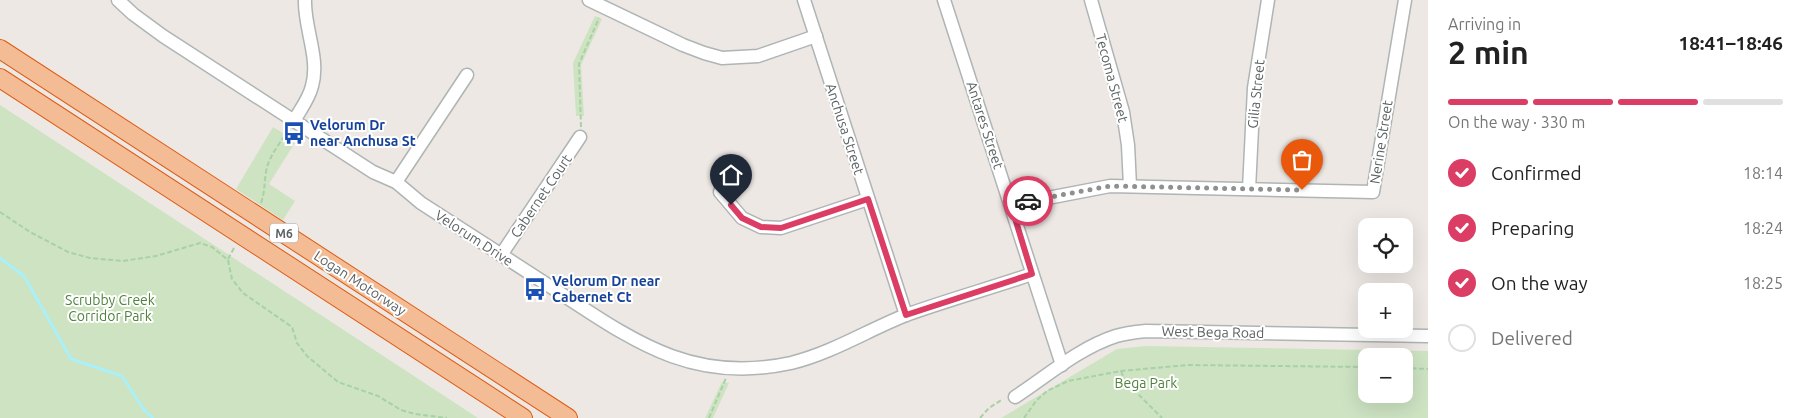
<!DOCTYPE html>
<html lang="en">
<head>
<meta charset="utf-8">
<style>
	:root { --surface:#fff; --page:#f6f6f6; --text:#222; --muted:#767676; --line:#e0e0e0; --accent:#db3d65 }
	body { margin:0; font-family:Ubuntu,sans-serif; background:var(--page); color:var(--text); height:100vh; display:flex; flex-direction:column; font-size:19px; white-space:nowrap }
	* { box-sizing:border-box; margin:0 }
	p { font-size:16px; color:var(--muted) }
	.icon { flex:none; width:28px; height:28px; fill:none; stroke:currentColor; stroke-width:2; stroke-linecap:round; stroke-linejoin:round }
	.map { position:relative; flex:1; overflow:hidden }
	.details { display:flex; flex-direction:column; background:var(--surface); width:375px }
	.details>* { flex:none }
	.tools { position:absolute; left:1358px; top:218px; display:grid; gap:10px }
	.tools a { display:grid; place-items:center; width:55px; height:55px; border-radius:10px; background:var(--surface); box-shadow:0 5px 20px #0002; font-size:25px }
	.pin { position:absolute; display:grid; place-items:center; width:42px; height:42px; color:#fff; margin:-51px -21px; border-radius:50% 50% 50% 0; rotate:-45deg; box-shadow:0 0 5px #0007 }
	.pin .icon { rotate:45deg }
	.courier { position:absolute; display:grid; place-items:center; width:50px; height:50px; margin:-25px; border:4px solid #db3d65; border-radius:50%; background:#fff; color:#222; box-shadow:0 1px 6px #0007 }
	.overview em { font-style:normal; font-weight:700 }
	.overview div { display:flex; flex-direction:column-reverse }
	.overview { display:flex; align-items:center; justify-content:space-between; height:85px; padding:0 20px }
	h1 { font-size:32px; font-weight:700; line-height:38px }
	.bar { display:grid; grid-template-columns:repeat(4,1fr); gap:8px 5px; align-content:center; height:60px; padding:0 20px }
	.bar i { height:6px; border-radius:4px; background:var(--line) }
	.bar .current { background:var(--accent) }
	.bar p { grid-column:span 4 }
	ol { padding:0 20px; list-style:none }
	li { display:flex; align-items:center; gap:15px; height:55px }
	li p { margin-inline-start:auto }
	li .icon { padding:5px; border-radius:50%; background:var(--accent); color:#fff; stroke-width:4 }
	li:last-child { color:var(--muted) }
	li i { width:28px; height:28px; border:2px solid var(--line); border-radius:50% }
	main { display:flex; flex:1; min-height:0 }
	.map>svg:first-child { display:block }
	.green { fill:#cde3c2; fill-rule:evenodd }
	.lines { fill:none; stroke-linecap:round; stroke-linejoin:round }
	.stream { stroke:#a9f0f8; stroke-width:3 }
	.minor-casing { stroke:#afb4b5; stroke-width:15 }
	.highway-casing { stroke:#de5b13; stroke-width:20 }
	.path { stroke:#a8d1a6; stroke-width:2; stroke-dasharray:5 2.5; stroke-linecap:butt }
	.minor { stroke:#fff; stroke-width:12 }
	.highway { stroke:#f4bc94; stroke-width:18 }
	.done { stroke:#8f9190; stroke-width:5; stroke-dasharray:0 9 }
	.route { stroke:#db3d65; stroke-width:6 }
	.labels { text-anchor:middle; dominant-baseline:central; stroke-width:4; stroke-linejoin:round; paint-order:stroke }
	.shield { fill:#fff; stroke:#8d9192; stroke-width:1 }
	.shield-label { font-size:12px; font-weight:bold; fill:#5c6263 }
	.street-label { font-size:14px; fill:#5c6263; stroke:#fff }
	.transit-label { font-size:14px; font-weight:bold; fill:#164399; stroke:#fff; text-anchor:start }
	.park-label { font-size:14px; fill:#50823c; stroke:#fff }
</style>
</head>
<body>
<main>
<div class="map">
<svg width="1428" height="418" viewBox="0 0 1428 418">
	<rect width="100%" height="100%" fill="#ede8e4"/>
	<g class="green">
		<polygon points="595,16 602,19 581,65 584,116 576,116 573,63"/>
		<polygon points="0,105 478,418 0,418"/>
		<polygon points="273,127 296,141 269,184 295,201 283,220 236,189"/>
		<path d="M 1146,346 L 1428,351 L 1428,418 L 1001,418 L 1117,349 ZM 1366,356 L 1404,356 L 1404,394 L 1366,394 Z"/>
		<polygon points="722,382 729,383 713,418 705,418"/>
	</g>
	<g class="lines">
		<polyline class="stream" points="0,258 24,276 71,359 122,376 144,410 153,418"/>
		<defs>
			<g id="minor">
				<path d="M 118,0 L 133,14 L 163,36 L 373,172 L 396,182 L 421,203 C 464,231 507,259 551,287 C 631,339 690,385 791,363 C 832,353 868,330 906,315 C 948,300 991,288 1032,274"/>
				<polyline points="589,0 683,45 704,53 722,58 758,56 816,36"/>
				<polyline points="804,0 906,315"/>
				<polyline points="944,0 1062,365"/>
				<polyline points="1091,0 1123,112 1128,145 1130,186"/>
				<path d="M 294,121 C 300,110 309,99 312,86 C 320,58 304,28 305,0"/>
				<polyline points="396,182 467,75"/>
				<polyline points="1249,189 1254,88 1268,0"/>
				<polyline points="720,192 742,218 761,227 781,228 868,199"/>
				<polyline points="1011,205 1110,186 1373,192 1405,0"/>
				<polyline points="501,255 580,137"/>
				<path d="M 1015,397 C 1047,376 1079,348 1116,336 C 1126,333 1136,332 1146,331 L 1428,336"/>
			</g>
			<g id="highway">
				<polyline points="0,49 568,418"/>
				<polyline points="0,78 523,418"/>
			</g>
		</defs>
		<use href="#minor" class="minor-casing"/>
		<use href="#highway" class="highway-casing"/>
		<g class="path">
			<polyline points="581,127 579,64 599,18"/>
			<path d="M 261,203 C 265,192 264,183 266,172 C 268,157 281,142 289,129"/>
			<polyline points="0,212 30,232 68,252 90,258 123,261 156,256 200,243 212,247 228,260 232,279 243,293 292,327 297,343 307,356 338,382 378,396 401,410 415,414 447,418"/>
			<polyline points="228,259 234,248"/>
			<polyline points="1404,368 1428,369"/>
			<polyline points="1121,371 1125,381 1162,418"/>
			<polyline points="709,418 726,378"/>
			<polyline points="980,418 989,408 1003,399"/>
			<polyline points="1024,418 1036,401 1047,391 1068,381 1121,371 1188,365 1366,367"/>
		</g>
		<use href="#minor" class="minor"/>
		<use href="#highway" class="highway"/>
	</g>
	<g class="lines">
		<polyline class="done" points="1028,201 1110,186 1302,190"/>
		<polyline class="route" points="731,205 742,218 761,227 781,228 868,199 906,315 1032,274 1011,205 1028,201"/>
	</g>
	<defs>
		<symbol id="bus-bare" viewBox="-9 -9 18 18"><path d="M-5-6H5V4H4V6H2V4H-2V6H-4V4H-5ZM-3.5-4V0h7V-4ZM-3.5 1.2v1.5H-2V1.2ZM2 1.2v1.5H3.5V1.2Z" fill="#1a4fb4" stroke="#fff" stroke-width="2.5" paint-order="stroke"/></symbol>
	</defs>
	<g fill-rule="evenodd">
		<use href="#bus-bare" x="278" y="117" width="32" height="32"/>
		<use href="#bus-bare" x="519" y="273" width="32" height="32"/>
	</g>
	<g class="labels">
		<rect class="shield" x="270" y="223.5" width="28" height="19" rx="4"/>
		<g class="shield-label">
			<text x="284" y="233">M6</text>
		</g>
		<g class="street-label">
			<text transform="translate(1112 78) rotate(75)">Tecoma Street</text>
			<text transform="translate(1256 94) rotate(-84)">Gilia Street</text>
			<text transform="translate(985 125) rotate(72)">Antares Street</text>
			<text transform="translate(845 129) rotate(72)">Anchusa Street</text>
			<text transform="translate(1381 142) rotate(-81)">Nerine Street</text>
			<text transform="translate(541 196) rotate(-56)">Cabernet Court</text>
			<text transform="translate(474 238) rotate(33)">Velorum Drive</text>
			<text transform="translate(360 283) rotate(33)">Logan Motorway</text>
			<text transform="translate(1213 332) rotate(1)">West Bega Road</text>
		</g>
		<g class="transit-label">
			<text x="310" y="125">Velorum Dr<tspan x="310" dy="16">near Anchusa St</tspan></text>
			<text x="552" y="281">Velorum Dr near<tspan x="552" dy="16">Cabernet Ct</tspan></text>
		</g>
		<g class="park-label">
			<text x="110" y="300">Scrubby Creek<tspan x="110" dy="16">Corridor Park</tspan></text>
			<text x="1146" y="383">Bega Park</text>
		</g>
	</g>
</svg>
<div class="tools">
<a><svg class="icon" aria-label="locate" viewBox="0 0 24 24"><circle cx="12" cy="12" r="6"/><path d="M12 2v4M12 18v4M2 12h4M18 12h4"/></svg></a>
<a>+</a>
<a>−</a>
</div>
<div class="pin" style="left:1302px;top:190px;background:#ea580c"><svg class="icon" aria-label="bag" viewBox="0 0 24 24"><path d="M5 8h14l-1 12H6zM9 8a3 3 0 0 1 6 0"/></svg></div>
<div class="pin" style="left:731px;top:205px;background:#1f2937"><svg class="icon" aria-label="home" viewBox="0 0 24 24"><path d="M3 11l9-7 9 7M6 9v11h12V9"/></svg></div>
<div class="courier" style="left:1028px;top:201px"><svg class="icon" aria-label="car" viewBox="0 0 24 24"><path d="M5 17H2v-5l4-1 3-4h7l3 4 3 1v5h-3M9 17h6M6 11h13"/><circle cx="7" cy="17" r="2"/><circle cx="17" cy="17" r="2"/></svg></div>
</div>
<section class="details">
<div class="overview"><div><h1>2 min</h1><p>Arriving in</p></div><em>18:41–18:46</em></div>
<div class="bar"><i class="current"></i><i class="current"></i><i class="current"></i><i></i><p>On the way · 330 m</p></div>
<ol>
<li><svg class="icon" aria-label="check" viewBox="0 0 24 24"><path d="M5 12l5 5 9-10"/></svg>Confirmed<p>18:14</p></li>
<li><svg class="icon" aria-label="check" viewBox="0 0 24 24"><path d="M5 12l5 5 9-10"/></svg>Preparing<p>18:24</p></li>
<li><svg class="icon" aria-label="check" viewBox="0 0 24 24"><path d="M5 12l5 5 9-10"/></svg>On the way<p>18:25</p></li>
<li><i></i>Delivered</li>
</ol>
</section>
</main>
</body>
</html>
